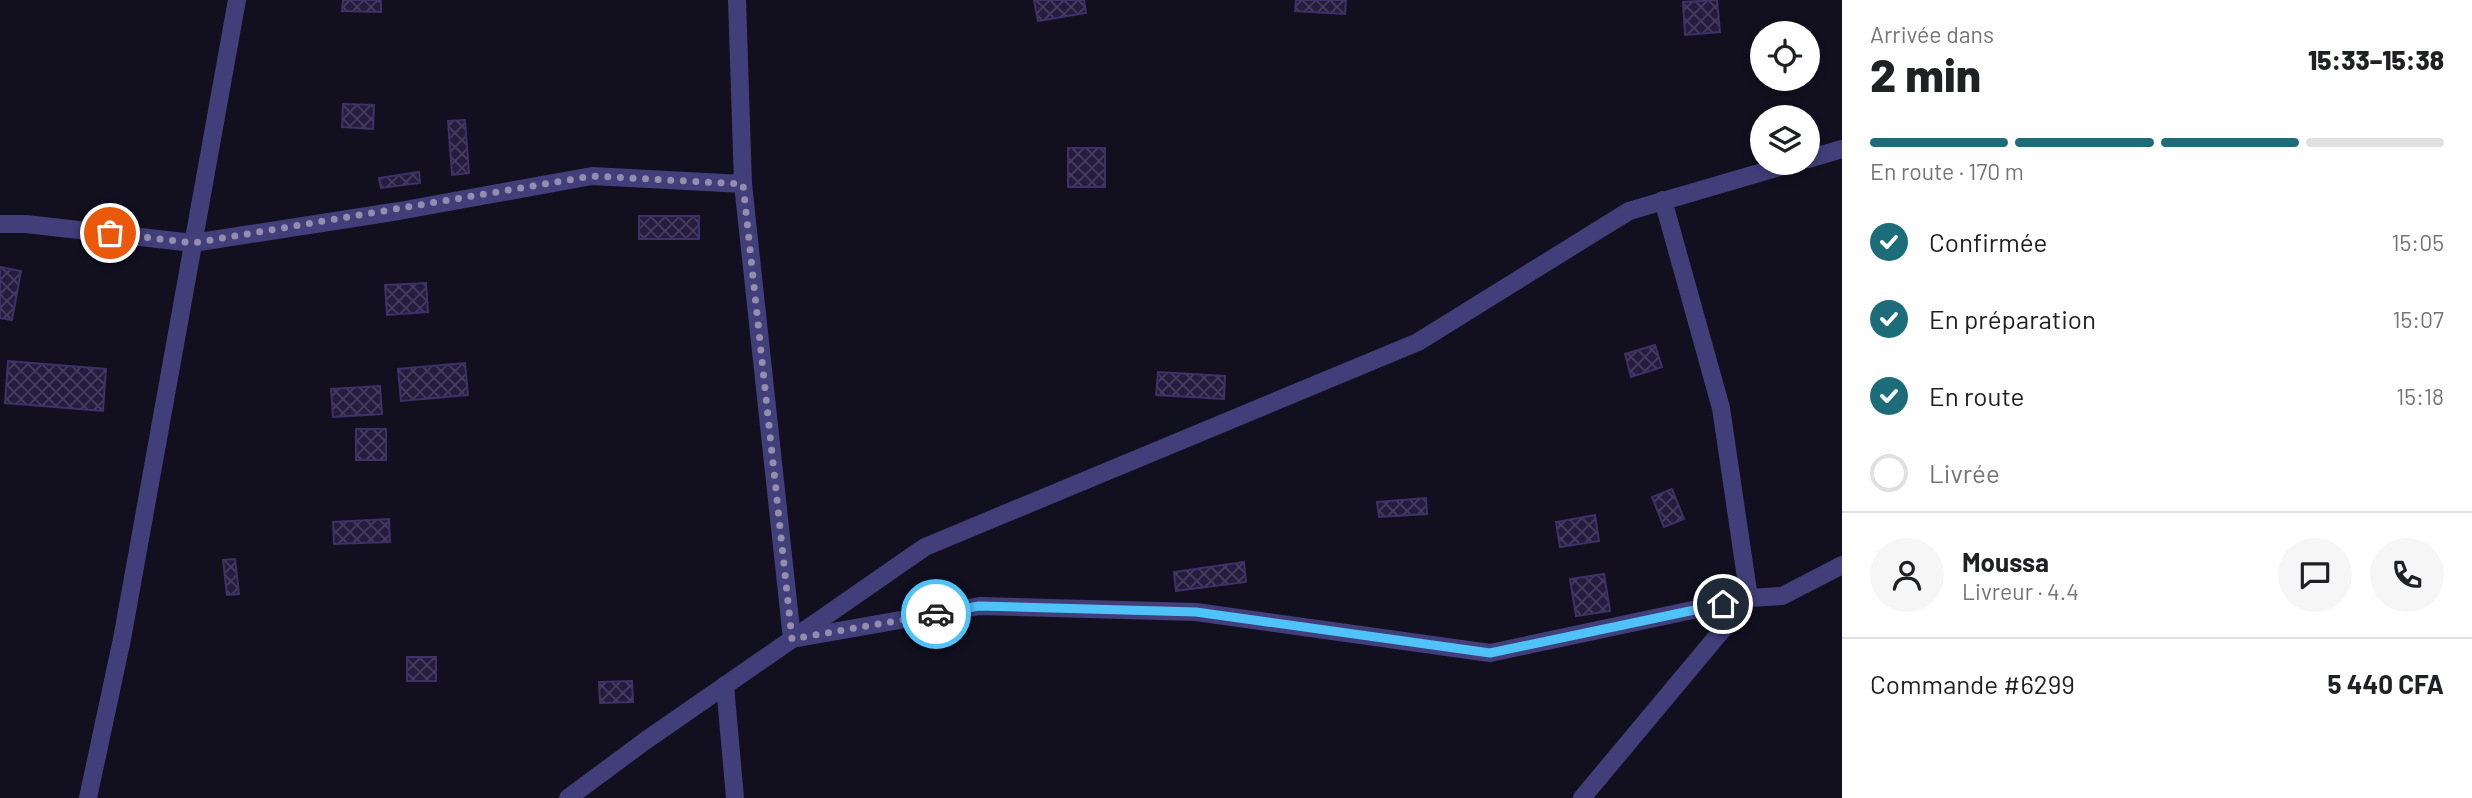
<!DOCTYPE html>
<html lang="fr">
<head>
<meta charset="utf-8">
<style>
	:root { --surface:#fff; --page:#f6f6f6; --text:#202124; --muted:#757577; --line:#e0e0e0; --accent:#1c6c79 }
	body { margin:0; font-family:Barlow,sans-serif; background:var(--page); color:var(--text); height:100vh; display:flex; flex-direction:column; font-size:26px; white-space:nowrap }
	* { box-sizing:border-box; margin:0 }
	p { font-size:23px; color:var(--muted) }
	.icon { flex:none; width:38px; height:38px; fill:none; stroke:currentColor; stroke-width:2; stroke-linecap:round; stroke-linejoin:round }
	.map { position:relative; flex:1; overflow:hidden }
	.side { display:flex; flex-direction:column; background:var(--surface); width:630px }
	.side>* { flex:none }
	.buttons { position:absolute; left:1750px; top:21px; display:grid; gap:14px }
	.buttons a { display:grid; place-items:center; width:70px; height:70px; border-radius:50%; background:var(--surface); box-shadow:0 4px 10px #0003; font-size:35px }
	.pin { position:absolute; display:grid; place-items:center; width:60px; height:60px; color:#fff; margin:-30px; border:4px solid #fff; border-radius:50%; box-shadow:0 2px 7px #0007 }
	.courier { position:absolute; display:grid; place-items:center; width:70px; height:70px; margin:-35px; border:5px solid #4fc3f7; border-radius:50%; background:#fff; color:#222; box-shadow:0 2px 9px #0007 }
	.overview em { font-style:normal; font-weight:800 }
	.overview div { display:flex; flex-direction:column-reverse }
	.overview { display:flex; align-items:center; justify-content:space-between; height:119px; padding:0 28px }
	h1 { font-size:46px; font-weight:800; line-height:52px }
	.bar { display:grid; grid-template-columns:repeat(4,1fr); gap:10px 7px; align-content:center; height:84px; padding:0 28px }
	.bar i { height:9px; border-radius:5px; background:var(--line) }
	.bar .on { background:var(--accent) }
	.bar p { grid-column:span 4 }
	.line { display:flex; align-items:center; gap:18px; padding:0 28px; border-top:2px solid var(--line) }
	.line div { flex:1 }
	.round { display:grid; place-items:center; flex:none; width:74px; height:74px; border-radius:37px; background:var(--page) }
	ol { padding:0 28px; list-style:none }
	li { display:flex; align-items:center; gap:21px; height:77px }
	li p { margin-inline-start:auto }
	li .icon { padding:7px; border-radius:50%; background:var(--accent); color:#fff; stroke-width:4 }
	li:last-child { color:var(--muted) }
	li i { width:38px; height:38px; border:4px solid var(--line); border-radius:50% }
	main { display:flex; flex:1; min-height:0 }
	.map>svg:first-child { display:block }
	.building { fill:url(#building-cross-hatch); stroke:#3d3168; stroke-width:2 }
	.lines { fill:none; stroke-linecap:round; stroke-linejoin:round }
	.minor { stroke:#423e7a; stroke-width:18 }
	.done { stroke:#938eae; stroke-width:7; stroke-dasharray:0 12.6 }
	.route { stroke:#4fc3f7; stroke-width:9 }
</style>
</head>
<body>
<main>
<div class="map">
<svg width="1842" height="798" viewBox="0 0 1842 798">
	<defs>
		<pattern id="building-cross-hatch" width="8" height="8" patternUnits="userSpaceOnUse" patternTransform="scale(1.75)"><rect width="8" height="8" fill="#251d3f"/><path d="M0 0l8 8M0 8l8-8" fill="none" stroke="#443d5c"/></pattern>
	</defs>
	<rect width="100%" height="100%" fill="#120f1f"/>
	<g class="building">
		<polygon points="343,0 381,0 381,12 342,11"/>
		<polygon points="1034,0 1084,0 1086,13 1038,21"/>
		<polygon points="1296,0 1346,0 1345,14 1295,11"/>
		<polygon points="1717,0 1720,32 1685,35 1683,2"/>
		<polygon points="343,104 374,105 373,129 342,127"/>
		<polygon points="465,120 469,173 452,175 448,121"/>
		<rect x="1068" y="148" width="37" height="39"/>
		<polygon points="419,172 420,183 381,188 379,178"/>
		<rect x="639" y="216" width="60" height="23"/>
		<polygon points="0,267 21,271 12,320 0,318"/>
		<polygon points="426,283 428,312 387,315 385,285"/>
		<polygon points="1655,345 1662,367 1631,377 1625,354"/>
		<polygon points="8,361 106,369 103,411 5,403"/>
		<polygon points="465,363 468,395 401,401 398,369"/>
		<polygon points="1158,372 1225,376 1224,399 1156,395"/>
		<polygon points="380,386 382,414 333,417 331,389"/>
		<rect x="356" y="429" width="30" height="31"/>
		<polygon points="1672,489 1684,519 1664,527 1652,497"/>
		<polygon points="1426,498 1427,514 1379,517 1377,502"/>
		<polygon points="1595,515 1599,541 1560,547 1556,522"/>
		<polygon points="389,519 390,542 334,544 333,522"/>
		<polygon points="235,559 239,594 227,595 223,560"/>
		<polygon points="1244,562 1246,582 1176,591 1174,572"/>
		<polygon points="1604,574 1610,611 1576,616 1570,579"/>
		<rect x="407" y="657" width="29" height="24"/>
		<polygon points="632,681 633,702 600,703 599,682"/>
	</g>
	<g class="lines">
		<g class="minor">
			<polyline points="737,0 743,184 792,639 980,606 1196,612 1490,653 1749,598 1782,596 1842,565"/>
			<polyline points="1808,159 1842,149"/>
			<polyline points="0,224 26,224 193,243 399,211 592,176 743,184"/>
			<polyline points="725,685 735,798"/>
			<polyline points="88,798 122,639 237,0"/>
			<polyline points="568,798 645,741 925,547 1418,342 1629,211 1793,163"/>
			<polyline points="1582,798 1749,598 1721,408 1663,200"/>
		</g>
	</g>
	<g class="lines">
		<polyline class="done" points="110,233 193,243 592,176 743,184 792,639 936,614"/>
		<polyline class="route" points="936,614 979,606 1196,612 1490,653 1723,604"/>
	</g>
</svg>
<div class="buttons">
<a><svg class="icon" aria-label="locate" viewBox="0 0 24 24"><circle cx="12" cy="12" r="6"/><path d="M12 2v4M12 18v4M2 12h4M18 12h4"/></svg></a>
<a><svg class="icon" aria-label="layers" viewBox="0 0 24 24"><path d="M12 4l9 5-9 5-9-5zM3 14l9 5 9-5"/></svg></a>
</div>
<div class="pin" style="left:110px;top:233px;background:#ea580c"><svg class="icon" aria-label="bag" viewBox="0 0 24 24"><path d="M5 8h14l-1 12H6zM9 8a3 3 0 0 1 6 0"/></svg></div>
<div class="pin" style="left:1723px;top:604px;background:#1f2937"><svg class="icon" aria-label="home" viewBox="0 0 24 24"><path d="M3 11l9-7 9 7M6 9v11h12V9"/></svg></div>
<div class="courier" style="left:936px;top:614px"><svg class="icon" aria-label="car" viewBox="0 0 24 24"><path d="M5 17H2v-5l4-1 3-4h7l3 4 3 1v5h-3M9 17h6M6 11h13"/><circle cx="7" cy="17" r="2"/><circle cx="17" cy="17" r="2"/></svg></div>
</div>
<section class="side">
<div class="overview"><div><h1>2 min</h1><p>Arrivée dans</p></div><em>15:33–15:38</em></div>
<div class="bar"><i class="on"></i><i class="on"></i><i class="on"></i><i></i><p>En route · 170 m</p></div>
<ol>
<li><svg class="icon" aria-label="check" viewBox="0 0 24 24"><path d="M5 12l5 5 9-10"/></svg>Confirmée<p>15:05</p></li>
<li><svg class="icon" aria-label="check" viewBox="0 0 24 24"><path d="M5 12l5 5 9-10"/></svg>En préparation<p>15:07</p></li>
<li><svg class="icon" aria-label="check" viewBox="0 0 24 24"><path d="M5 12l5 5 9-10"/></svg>En route<p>15:18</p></li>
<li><i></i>Livrée</li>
</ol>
<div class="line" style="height:126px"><a class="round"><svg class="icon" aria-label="person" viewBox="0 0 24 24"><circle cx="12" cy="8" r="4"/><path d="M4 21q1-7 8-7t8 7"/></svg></a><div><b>Moussa</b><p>Livreur · 4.4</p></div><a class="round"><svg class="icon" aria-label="chat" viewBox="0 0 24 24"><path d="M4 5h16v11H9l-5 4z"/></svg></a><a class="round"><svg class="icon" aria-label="phone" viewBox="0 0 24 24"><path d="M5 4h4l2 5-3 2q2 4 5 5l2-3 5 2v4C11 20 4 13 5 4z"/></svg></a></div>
<div class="line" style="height:91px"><div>Commande #6299</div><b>5 440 CFA</b></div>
</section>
</main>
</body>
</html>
